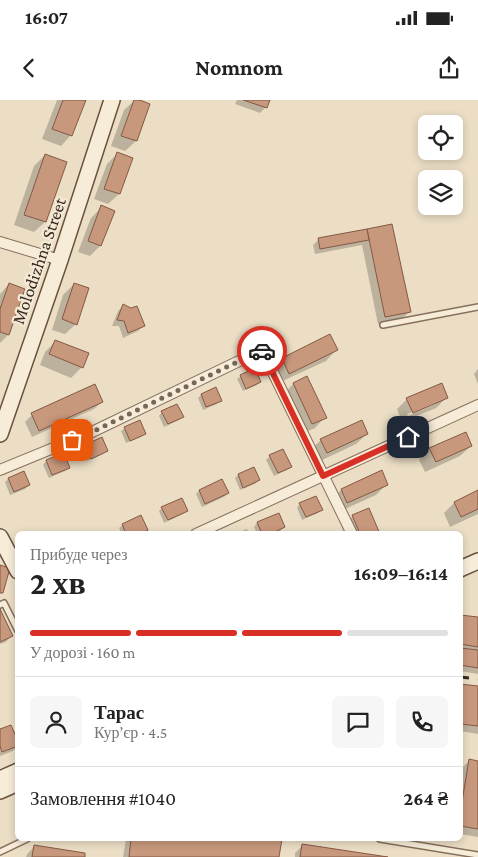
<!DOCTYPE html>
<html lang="uk">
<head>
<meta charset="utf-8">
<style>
	:root { --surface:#fff; --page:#f6f6f6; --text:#222; --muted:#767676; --line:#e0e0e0; --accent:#d93025 }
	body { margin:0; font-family:"Crimson Pro",serif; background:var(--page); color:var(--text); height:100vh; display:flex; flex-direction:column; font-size:19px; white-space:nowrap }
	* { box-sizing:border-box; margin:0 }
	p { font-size:16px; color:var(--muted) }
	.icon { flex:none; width:28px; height:28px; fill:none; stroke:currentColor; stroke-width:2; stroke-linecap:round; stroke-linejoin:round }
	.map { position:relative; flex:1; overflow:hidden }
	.details { position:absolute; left:15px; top:431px; width:448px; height:310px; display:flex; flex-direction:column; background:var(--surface); border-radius:8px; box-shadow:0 2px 8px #0003 }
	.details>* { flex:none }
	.tools { position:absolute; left:418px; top:15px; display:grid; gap:10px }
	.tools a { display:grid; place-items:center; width:45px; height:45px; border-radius:8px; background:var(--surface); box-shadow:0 2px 8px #0003; font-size:25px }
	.pin { position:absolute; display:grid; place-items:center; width:42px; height:42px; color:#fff; margin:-21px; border-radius:10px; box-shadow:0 2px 8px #0006 }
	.courier { position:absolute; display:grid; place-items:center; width:50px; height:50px; margin:-25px; border:4px solid #d93025; border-radius:50%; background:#fff; color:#222; box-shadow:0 1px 6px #0007 }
	.summary em { font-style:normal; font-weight:700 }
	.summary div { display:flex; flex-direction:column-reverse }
	.summary { display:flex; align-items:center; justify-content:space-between; height:85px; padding:0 15px }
	h1 { font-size:32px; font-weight:700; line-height:38px }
	.bar { display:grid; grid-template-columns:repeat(4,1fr); gap:8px 5px; align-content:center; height:60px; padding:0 15px }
	.bar i { height:6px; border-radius:4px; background:var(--line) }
	.bar .current { background:var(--accent) }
	.bar p { grid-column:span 4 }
	.line { display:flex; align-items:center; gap:12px; padding:0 15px; border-top:1px solid var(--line) }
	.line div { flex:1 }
	.round { display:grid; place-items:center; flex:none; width:52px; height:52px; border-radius:8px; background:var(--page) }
	.status { display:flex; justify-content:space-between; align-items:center; height:35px; padding:0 25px; background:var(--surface); direction:ltr }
	.status svg { height:14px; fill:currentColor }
	header { display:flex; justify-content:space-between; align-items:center; height:65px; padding:0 15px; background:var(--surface); font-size:22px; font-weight:700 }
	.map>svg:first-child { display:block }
	.shadow { fill:#0003; fill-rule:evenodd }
	.building { fill:#c8987d; stroke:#845943 }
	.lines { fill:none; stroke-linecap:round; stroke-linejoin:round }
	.lane-casing { stroke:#86705c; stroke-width:8 }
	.street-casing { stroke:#86705c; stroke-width:12 }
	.secondary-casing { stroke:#68513f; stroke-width:18 }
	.lane { stroke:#f7ecd8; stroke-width:5 }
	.street { stroke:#f7ecd8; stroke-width:10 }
	.secondary { stroke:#f7ecd8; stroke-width:15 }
	.rail { stroke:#37291f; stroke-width:3; stroke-dasharray:9 9; stroke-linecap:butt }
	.done { stroke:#766859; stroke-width:5; stroke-dasharray:0 9 }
	.route { stroke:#d93025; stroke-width:6 }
	.labels { text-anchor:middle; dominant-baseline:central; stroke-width:4.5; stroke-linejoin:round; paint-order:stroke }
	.street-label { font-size:18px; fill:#37291f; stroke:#f4e9d4 }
</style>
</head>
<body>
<div class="status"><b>16:07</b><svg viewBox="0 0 49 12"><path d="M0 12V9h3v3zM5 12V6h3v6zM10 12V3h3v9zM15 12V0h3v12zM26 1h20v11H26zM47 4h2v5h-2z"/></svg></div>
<header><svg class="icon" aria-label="back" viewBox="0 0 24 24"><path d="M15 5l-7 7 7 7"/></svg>Nomnom<svg class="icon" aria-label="share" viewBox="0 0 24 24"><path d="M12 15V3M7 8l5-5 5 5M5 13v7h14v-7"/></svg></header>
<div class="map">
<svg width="478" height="757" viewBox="0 0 478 757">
	<rect width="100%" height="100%" fill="#ecdec5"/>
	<g class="shadow">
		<polygon points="57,0 84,0 71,35 61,46 42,39"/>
		<polygon points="135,0 142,0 141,2 149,5 136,41 125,51 111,46 124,10"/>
		<polygon points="237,0 268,0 266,7 260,13 235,4"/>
		<polygon points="117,54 119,94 108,104 94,99 107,64"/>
		<polygon points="45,55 65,62 45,122 34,132 14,125 34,66"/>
		<polygon points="102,107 100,146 90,156 78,152 91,118"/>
		<polygon points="368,130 409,212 402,219 378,224 362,145 315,154 313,145 319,139"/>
		<polygon points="9,184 8,235 0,243 0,194"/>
		<polygon points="74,184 76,224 65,234 52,230 63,195"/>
		<polygon points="123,206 143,226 138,231 123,238 119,226 112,226 118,211"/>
		<polygon points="56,241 82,267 71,278 40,265 45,252"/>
		<polygon points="336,250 326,261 278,283 272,269 282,259"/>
		<polygon points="478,269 478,284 474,274"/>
		<polygon points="241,276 260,282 257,285 243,291 237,279"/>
		<polygon points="307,278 325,317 315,328 301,334 283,295 293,284"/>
		<polygon points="201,295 220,300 217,304 203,310 198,298"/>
		<path d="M 447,297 L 436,308 L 402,322 L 397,309 L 407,299 ZM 436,302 L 436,304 L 408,316 L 407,314 Z"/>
		<polygon points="102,302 94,309 32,337 25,322 32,315"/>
		<polygon points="162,312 182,316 179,320 164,327 159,316"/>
		<polygon points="125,328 144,334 141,337 126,343 121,331"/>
		<polygon points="367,334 356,344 316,363 310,350 321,340"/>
		<polygon points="85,346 106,351 103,354 87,361 82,349"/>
		<polygon points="471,346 460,356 425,372 419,360 430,350"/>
		<polygon points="63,355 68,368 65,371 49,378 43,365 46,361"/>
		<polygon points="270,356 290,366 287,370 274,376 266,360"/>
		<polygon points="254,369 259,380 255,384 240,390 235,378 238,375"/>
		<polygon points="381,372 387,384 376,395 336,413 331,401 341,390"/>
		<polygon points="23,373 29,385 25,389 10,395 5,382 8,379"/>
		<polygon points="199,391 228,393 224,397 202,407 196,394"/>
		<polygon points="478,392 478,414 450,427 444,413 454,403"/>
		<polygon points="300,404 321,409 318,413 302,420 297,408"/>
		<polygon points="162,408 187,411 183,414 164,423 159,411"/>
		<polygon points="278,414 284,427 281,430 273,434 257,434 254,427 257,423"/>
		<polygon points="353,416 379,434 345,434 342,427"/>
		<polygon points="123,425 146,430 141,434 122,434 119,428"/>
		<polygon points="247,429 249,434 235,434"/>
		<polygon points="0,512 11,536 6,542 0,544"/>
		<polygon points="460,516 478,518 478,574 460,571"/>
		<polygon points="460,585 478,588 478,634 460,631"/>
		<polygon points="0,631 18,646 13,651 0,656"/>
		<polygon points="469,661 478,662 478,737 460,734 460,679 462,668"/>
		<polygon points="126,739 281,739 278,757 123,757"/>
		<polygon points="303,745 380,757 295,757 295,753"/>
		<polygon points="34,747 83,757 26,757 27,754"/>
	</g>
	<g class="building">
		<polygon points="63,0 86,0 72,36 52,29"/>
		<polygon points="134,0 140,0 150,4 137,41 121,36"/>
		<polygon points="243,0 270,0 267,8"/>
		<polygon points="117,52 133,58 120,94 104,89"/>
		<polygon points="45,54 67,62 46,122 24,115"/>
		<polygon points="101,105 115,111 101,146 88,141"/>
		<polygon points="392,124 411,212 385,217 367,129"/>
		<polygon points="367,129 369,140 320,149 318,138"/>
		<polygon points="9,183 25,189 9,235 0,232 0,209"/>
		<polygon points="74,183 89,188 77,225 62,219"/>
		<polygon points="123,204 131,208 137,206 145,226 128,233 124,221 117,220"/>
		<polygon points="330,234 338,250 289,274 282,258"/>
		<polygon points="55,240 89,253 83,268 49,254"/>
		<polygon points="255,268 261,282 246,289 240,275"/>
		<polygon points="307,276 327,318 312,324 293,283"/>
		<polygon points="442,283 448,298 413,313 406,298"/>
		<polygon points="95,284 103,302 39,331 31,313"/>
		<polygon points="216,287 222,301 206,307 201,294"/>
		<polygon points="177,304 184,317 168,324 161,311"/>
		<polygon points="140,320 146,334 130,341 124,327"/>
		<polygon points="362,320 368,334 327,353 320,339"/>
		<polygon points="466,332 472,346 436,362 429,348"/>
		<polygon points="102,337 108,351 91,359 85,345"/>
		<polygon points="283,349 292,367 278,373 269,355"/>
		<polygon points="64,353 70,368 52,375 46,360"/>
		<polygon points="254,367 260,380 243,388 238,374"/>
		<polygon points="382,370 388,385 347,403 341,389"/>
		<polygon points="24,371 30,385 14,392 8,378"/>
		<polygon points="222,379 229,393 205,404 199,390"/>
		<polygon points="478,390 478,409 461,417 454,402"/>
		<polygon points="316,396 323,410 306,417 299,403"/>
		<polygon points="182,398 188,411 168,420 161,407"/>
		<polygon points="369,408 380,434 360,434 352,415"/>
		<polygon points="279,413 285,427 271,434 262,434 257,422"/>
		<polygon points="141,415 148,430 139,434 126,434 122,424"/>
		<polygon points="0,465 10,468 3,493 0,493"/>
		<polygon points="0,509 13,536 0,542"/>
		<polygon points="460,515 478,517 478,547 460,544"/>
		<polygon points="460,548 478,550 478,568 460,565"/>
		<polygon points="460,584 478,586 478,626 460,624"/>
		<polygon points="11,625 18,641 18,646 2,652 0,646 0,629"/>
		<polygon points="469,659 478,661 478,729 460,726 460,714"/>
		<polygon points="131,739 282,739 279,757 129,757"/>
		<polygon points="302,744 388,757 300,757"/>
		<polygon points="34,745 85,753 85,757 32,757"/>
	</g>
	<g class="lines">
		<defs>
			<g id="lane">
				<polyline points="383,225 478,207"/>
				<polyline points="0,505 4,503 18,531"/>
				<polyline points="380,739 478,755"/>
				<polyline points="0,752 27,739"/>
			</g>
			<g id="street">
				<polyline points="0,142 60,160"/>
				<polyline points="0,370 90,333 262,250 352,434"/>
				<polyline points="196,434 478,305"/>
			</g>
			<g id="secondary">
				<polyline points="0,334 60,160 112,0"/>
				<polyline points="0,437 18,471"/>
				<polyline points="460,469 478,461"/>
				<polyline points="0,679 18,671"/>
				<polyline points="0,691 18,683"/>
			</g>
		</defs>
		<use href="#lane" class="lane-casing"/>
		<use href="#street" class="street-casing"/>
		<use href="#secondary" class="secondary-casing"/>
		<use href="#lane" class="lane"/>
		<use href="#street" class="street"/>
		<use href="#secondary" class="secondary"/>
		<polyline class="rail" points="460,577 478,579"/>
	</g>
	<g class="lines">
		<polyline class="done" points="72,340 90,333 262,250 262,251"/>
		<polyline class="route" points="262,251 323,376 408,337"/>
	</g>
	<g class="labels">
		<g class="street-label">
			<text transform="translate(39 161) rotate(-71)">Molodizhna Street</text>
		</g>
	</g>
</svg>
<div class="tools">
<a><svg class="icon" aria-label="locate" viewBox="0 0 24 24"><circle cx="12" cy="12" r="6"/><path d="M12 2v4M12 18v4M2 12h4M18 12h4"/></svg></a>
<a><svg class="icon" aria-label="layers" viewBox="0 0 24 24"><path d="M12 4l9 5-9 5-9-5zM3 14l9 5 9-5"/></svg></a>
</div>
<div class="pin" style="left:72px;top:340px;background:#ea580c"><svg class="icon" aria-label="bag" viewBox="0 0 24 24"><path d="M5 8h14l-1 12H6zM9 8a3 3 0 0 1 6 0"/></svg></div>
<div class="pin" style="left:408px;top:337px;background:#1f2937"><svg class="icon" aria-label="home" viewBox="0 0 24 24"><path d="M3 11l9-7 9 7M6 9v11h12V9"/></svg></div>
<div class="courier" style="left:262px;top:251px"><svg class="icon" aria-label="car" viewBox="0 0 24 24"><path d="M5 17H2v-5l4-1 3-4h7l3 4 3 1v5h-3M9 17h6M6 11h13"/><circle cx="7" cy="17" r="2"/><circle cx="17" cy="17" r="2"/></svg></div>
<section class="details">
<div class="summary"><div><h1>2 хв</h1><p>Прибуде через</p></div><em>16:09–16:14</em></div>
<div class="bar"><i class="current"></i><i class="current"></i><i class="current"></i><i></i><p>У дорозі · 160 m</p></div>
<div class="line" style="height:90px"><a class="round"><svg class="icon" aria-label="person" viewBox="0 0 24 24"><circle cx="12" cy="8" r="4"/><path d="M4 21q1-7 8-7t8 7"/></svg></a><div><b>Тарас</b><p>Кур’єр · 4.5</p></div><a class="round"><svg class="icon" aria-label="chat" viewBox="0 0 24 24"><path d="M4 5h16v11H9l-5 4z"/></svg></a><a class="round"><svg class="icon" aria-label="phone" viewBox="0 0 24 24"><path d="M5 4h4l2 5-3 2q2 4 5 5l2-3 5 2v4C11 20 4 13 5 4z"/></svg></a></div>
<div class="line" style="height:65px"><div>Замовлення #1040</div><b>264 ₴</b></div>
</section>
</div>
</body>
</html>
